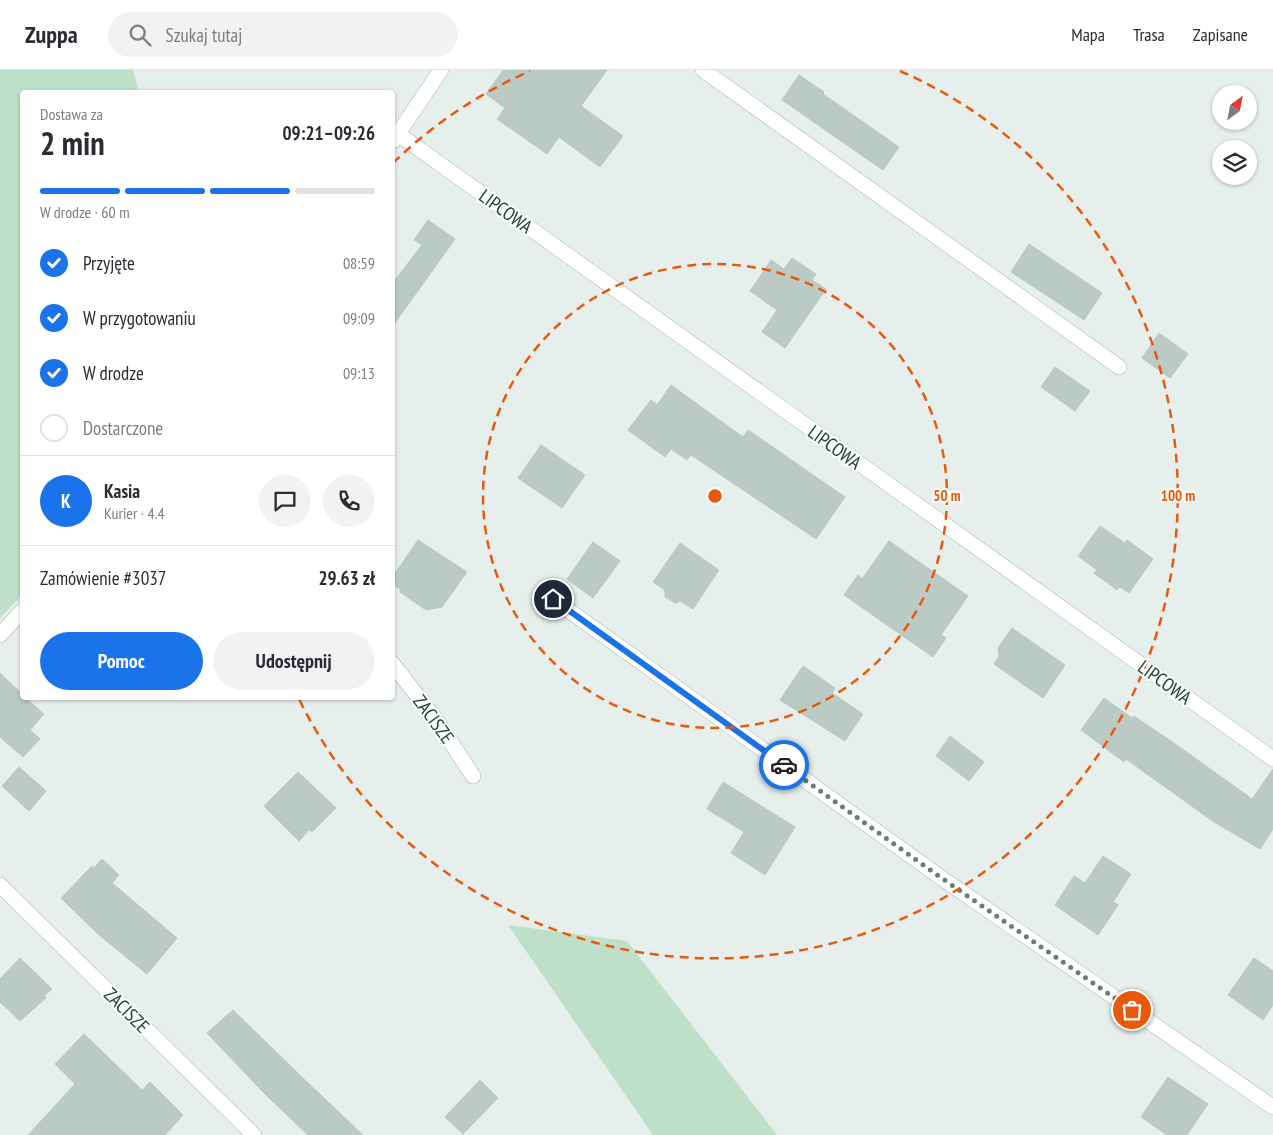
<!DOCTYPE html>
<html lang="pl">
<head>
<meta charset="utf-8">
<style>
	:root { --surface:#fff; --page:#f2f2f3; --text:#2b2b33; --muted:#7c7c81; --line:#e1e1e2; --accent:#1a73e8 }
	body { margin:0; font-family:"PT Sans Narrow",sans-serif; background:var(--page); color:var(--text); height:100vh; display:flex; flex-direction:column; font-size:19px; white-space:nowrap }
	* { box-sizing:border-box; margin:0 }
	p { font-size:16px; color:var(--muted) }
	.icon { flex:none; width:28px; height:28px; fill:none; stroke:currentColor; stroke-width:2; stroke-linecap:round; stroke-linejoin:round }
	.map { position:relative; flex:1; overflow:hidden }
	.side { position:absolute; left:20px; top:20px; width:375px; height:610px; display:flex; flex-direction:column; background:var(--surface); border-radius:5px; box-shadow:0 1px 4px #0004 }
	.side>* { flex:none }
	.needle { width:32px; rotate:32deg }
	.tools { position:absolute; left:1212px; top:15px; display:grid; gap:10px }
	.tools a { display:grid; place-items:center; width:45px; height:45px; border-radius:50%; background:var(--surface); box-shadow:0 1px 4px #0004; font-size:25px }
	.pin { position:absolute; display:grid; place-items:center; width:42px; height:42px; color:#fff; margin:-21px; border:2px solid #fff; border-radius:50%; box-shadow:0 1px 5px #0007 }
	.courier { position:absolute; display:grid; place-items:center; width:50px; height:50px; margin:-25px; border:4px solid #1a73e8; border-radius:50%; background:#fff; color:#222; box-shadow:0 1px 6px #0007 }
	.overview em { font-style:normal; font-weight:700 }
	.overview div { display:flex; flex-direction:column-reverse }
	.overview { display:flex; align-items:center; justify-content:space-between; height:85px; padding:0 20px }
	h1 { font-size:32px; font-weight:700; line-height:38px }
	.bar { display:grid; grid-template-columns:repeat(4,1fr); gap:8px 5px; align-content:center; height:60px; padding:0 20px }
	.bar i { height:6px; border-radius:4px; background:var(--line) }
	.bar .current { background:var(--accent) }
	.bar p { grid-column:span 4 }
	.line { display:flex; align-items:center; gap:12px; padding:0 20px; border-top:1px solid var(--line) }
	.line div { flex:1 }
	.round { display:grid; place-items:center; flex:none; width:52px; height:52px; border-radius:26px; background:var(--page) }
	ol { padding:0 20px; list-style:none }
	li { display:flex; align-items:center; gap:15px; height:55px }
	li p { margin-inline-start:auto }
	li .icon { padding:5px; border-radius:50%; background:var(--accent); color:#fff; stroke-width:4 }
	li:last-child { color:var(--muted) }
	li i { width:28px; height:28px; border:2px solid var(--line); border-radius:50% }
	.cta { display:flex; gap:10px; margin-top:auto; padding:10px 20px }
	.cta a { flex:1; height:58px; border-radius:30px; background:var(--accent); color:#fff; font-size:20px; font-weight:700; line-height:58px; text-align:center }
	.cta a+a { background:var(--page); color:var(--text) }
	header { display:flex; align-items:center; gap:30px; box-sizing:border-box; height:70px; padding:0 25px; background:var(--surface); border-bottom:1px solid var(--line) }
	header strong { font-size:24px }
	nav { display:flex; gap:28px; margin-inline-start:auto; font-size:18px }
	.search { width:350px; height:45px; background:var(--page); display:flex; align-items:center; gap:12px; box-sizing:border-box; padding:0 18px; border-radius:28px; color:var(--muted); font-size:19px }
	.map>svg:first-child { display:block }
	.green { fill:#bfe0c8 }
	.building { fill:#bbcac4; stroke:#b8c9c2 }
	.lines { fill:none; stroke-linecap:round; stroke-linejoin:round }
	.lane-casing { stroke:#a8b8b2; stroke-width:16 }
	.street-casing { stroke:#a8b8b2; stroke-width:16 }
	.lane { stroke:#fff; stroke-width:15 }
	.street { stroke:#fff; stroke-width:15 }
	.done { stroke:#687f78; stroke-width:5; stroke-dasharray:0 9 }
	.route { stroke:#1a73e8; stroke-width:6 }
	.ring { fill:none; stroke:#e8590c; stroke-width:2.5; stroke-dasharray:9 6 }
	.labels { text-anchor:middle; dominant-baseline:central; stroke-width:4.5; stroke-linejoin:round; paint-order:stroke }
	.street-label { font-size:19px; fill:#24423a; stroke:#f7fbf9 }
	.centre { fill:#e8590c; stroke:#f7fbf9; stroke-width:2.5 }
	.ring-label { font-size:15px; text-anchor:middle; font-weight:bold; fill:#e8590c; stroke:#f7fbf9; stroke-width:4.5; stroke-linejoin:round; paint-order:stroke }
</style>
</head>
<body>
<header>
<strong>Zuppa</strong>
<div class="search"><svg class="icon" aria-label="search" viewBox="0 0 24 24"><circle cx="10" cy="10" r="6"/><path d="M15 15l6 6"/></svg>Szukaj tutaj</div>
<nav><a>Mapa</a><a>Trasa</a><a>Zapisane</a></nav>
</header>
<div class="map">
<svg width="1273" height="1065" viewBox="0 0 1273 1065">
	<rect width="100%" height="100%" fill="#e6efeb"/>
	<g class="green">
		<polygon points="0,0 133,0 139,22 22,22 22,525 0,548"/>
		<polygon points="508,855 627,871 777,1065 653,1065"/>
	</g>
	<g class="building">
		<polygon points="503,0 607,0 581,36 623,66 600,97 559,67 547,84 497,49 505,38 486,24"/>
		<polygon points="799,5 824,22 823,24 899,77 883,100 782,30"/>
		<polygon points="428,150 455,169 392,257 392,214 422,175 414,170"/>
		<polygon points="1029,174 1102,223 1084,250 1011,202"/>
		<polygon points="792,188 816,204 812,210 826,219 785,278 762,262 777,240 750,221 771,190 784,199"/>
		<polygon points="1159,263 1188,284 1170,308 1142,288"/>
		<polygon points="1055,297 1090,321 1075,341 1041,317"/>
		<polygon points="671,315 743,367 748,360 845,427 816,469 691,385 687,390 671,379 665,387 628,360 651,330 657,335"/>
		<polygon points="541,375 585,405 562,438 518,408"/>
		<polygon points="1100,456 1125,473 1127,470 1153,489 1129,523 1120,517 1117,520 1094,503 1097,500 1078,486"/>
		<polygon points="418,470 467,502 442,537 426,540 400,522 401,520 392,513 392,508"/>
		<polygon points="889,471 968,526 941,565 946,568 933,587 844,525 858,505 862,509"/>
		<polygon points="593,472 620,491 593,528 567,509"/>
		<polygon points="680,473 719,500 693,539 680,531 675,533 665,527 665,520 653,512"/>
		<polygon points="1012,558 1065,595 1043,628 994,594 999,586 998,578"/>
		<polygon points="803,596 835,618 832,623 863,644 845,671 780,630"/>
		<polygon points="0,603 22,624 22,628 26,628 44,644 30,660 40,669 23,687 0,667"/>
		<polygon points="1104,628 1132,648 1134,646 1181,678 1252,729 1273,699 1273,759 1260,779 1214,752 1126,689 1124,692 1081,660"/>
		<polygon points="950,666 984,692 969,711 936,686"/>
		<polygon points="19,697 46,721 29,741 2,716"/>
		<polygon points="298,702 336,738 312,762 309,760 299,771 264,736"/>
		<polygon points="723,712 795,757 765,805 731,783 744,762 707,739"/>
		<polygon points="1103,786 1131,804 1113,832 1118,835 1098,865 1055,835 1074,806 1085,813"/>
		<polygon points="102,789 119,805 112,813 177,868 147,904 99,865 61,828 92,796 94,798"/>
		<polygon points="20,888 52,919 44,926 46,928 20,951 0,932 0,909"/>
		<polygon points="1254,888 1273,901 1273,935 1263,950 1228,925"/>
		<polygon points="233,940 305,1010 363,1065 308,1065 264,1023 207,963"/>
		<polygon points="84,964 142,1020 150,1012 183,1045 165,1065 28,1065 75,1014 55,994"/>
		<polygon points="1168,1007 1208,1034 1187,1065 1167,1065 1141,1047"/>
		<polygon points="480,1010 498,1028 463,1064 445,1047"/>
	</g>
	<g class="lines">
		<defs>
			<polyline id="lane" points="703,0 1119,297"/>
			<g id="street">
				<polyline points="398,64 1273,689"/>
				<polyline points="393,71 441,0"/>
				<polyline points="553,529 943,809 1273,1037"/>
				<polyline points="0,565 22,541"/>
				<polyline points="392,593 439,654 473,706"/>
				<polyline points="0,815 254,1065"/>
			</g>
		</defs>
		<use href="#lane" class="lane-casing"/>
		<use href="#street" class="street-casing"/>
		<use href="#lane" class="lane"/>
		<use href="#street" class="street"/>
	</g>
	<g class="lines">
		<polyline class="done" points="784,695 943,809 1132,940"/>
		<polyline class="route" points="553,529 784,695"/>
	</g>
	<g class="ring">
		<circle cx="715" cy="426" r="232"/>
		<path d="M393 93A463 463 0 0 1 530 1M900 1A463 463 0 1 1 299 629"/>
	</g>
	<g class="labels">
		<g class="street-label">
			<text transform="translate(506 141) rotate(36)">LIPCOWA</text>
			<text transform="translate(835 377) rotate(36)">LIPCOWA</text>
			<text transform="translate(1165 612) rotate(36)">LIPCOWA</text>
			<text transform="translate(434 649) rotate(54)">ZACISZE</text>
			<text transform="translate(127 940) rotate(45)">ZACISZE</text>
		</g>
	</g>
	<circle cx="715" cy="426" r="8" class="centre"/>
	<g class="ring-label">
		<text x="947" y="431">50 m</text>
		<text x="1178" y="431">100 m</text>
	</g>
</svg>
<div class="tools">
<a><svg class="needle" viewBox="-14 -14 28 28"><path d="M0-13l5 13h-10z" fill="#e53935"/><path d="M0 13l5-13h-10z" fill="#7c7c81"/></svg></a>
<a><svg class="icon" aria-label="layers" viewBox="0 0 24 24"><path d="M12 4l9 5-9 5-9-5zM3 14l9 5 9-5"/></svg></a>
</div>
<div class="pin" style="left:1132px;top:940px;background:#ea580c"><svg class="icon" aria-label="bag" viewBox="0 0 24 24"><path d="M5 8h14l-1 12H6zM9 8a3 3 0 0 1 6 0"/></svg></div>
<div class="pin" style="left:553px;top:529px;background:#1f2937"><svg class="icon" aria-label="home" viewBox="0 0 24 24"><path d="M3 11l9-7 9 7M6 9v11h12V9"/></svg></div>
<div class="courier" style="left:784px;top:695px"><svg class="icon" aria-label="car" viewBox="0 0 24 24"><path d="M5 17H2v-5l4-1 3-4h7l3 4 3 1v5h-3M9 17h6M6 11h13"/><circle cx="7" cy="17" r="2"/><circle cx="17" cy="17" r="2"/></svg></div>
<section class="side">
<div class="overview"><div><h1>2 min</h1><p>Dostawa za</p></div><em>09:21–09:26</em></div>
<div class="bar"><i class="current"></i><i class="current"></i><i class="current"></i><i></i><p>W drodze · 60 m</p></div>
<ol>
<li><svg class="icon" aria-label="check" viewBox="0 0 24 24"><path d="M5 12l5 5 9-10"/></svg>Przyjęte<p>08:59</p></li>
<li><svg class="icon" aria-label="check" viewBox="0 0 24 24"><path d="M5 12l5 5 9-10"/></svg>W przygotowaniu<p>09:09</p></li>
<li><svg class="icon" aria-label="check" viewBox="0 0 24 24"><path d="M5 12l5 5 9-10"/></svg>W drodze<p>09:13</p></li>
<li><i></i>Dostarczone</li>
</ol>
<div class="line" style="height:90px"><b class="round" style="background:var(--accent);color:#fff">K</b><div><b>Kasia</b><p>Kurier · 4.4</p></div><a class="round"><svg class="icon" aria-label="chat" viewBox="0 0 24 24"><path d="M4 5h16v11H9l-5 4z"/></svg></a><a class="round"><svg class="icon" aria-label="phone" viewBox="0 0 24 24"><path d="M5 4h4l2 5-3 2q2 4 5 5l2-3 5 2v4C11 20 4 13 5 4z"/></svg></a></div>
<div class="line" style="height:65px"><div>Zamówienie #3037</div><b>29.63 zł</b></div>
<div class="cta"><a>Pomoc</a><a>Udostępnij</a></div>
</section>
</div>
</body>
</html>
